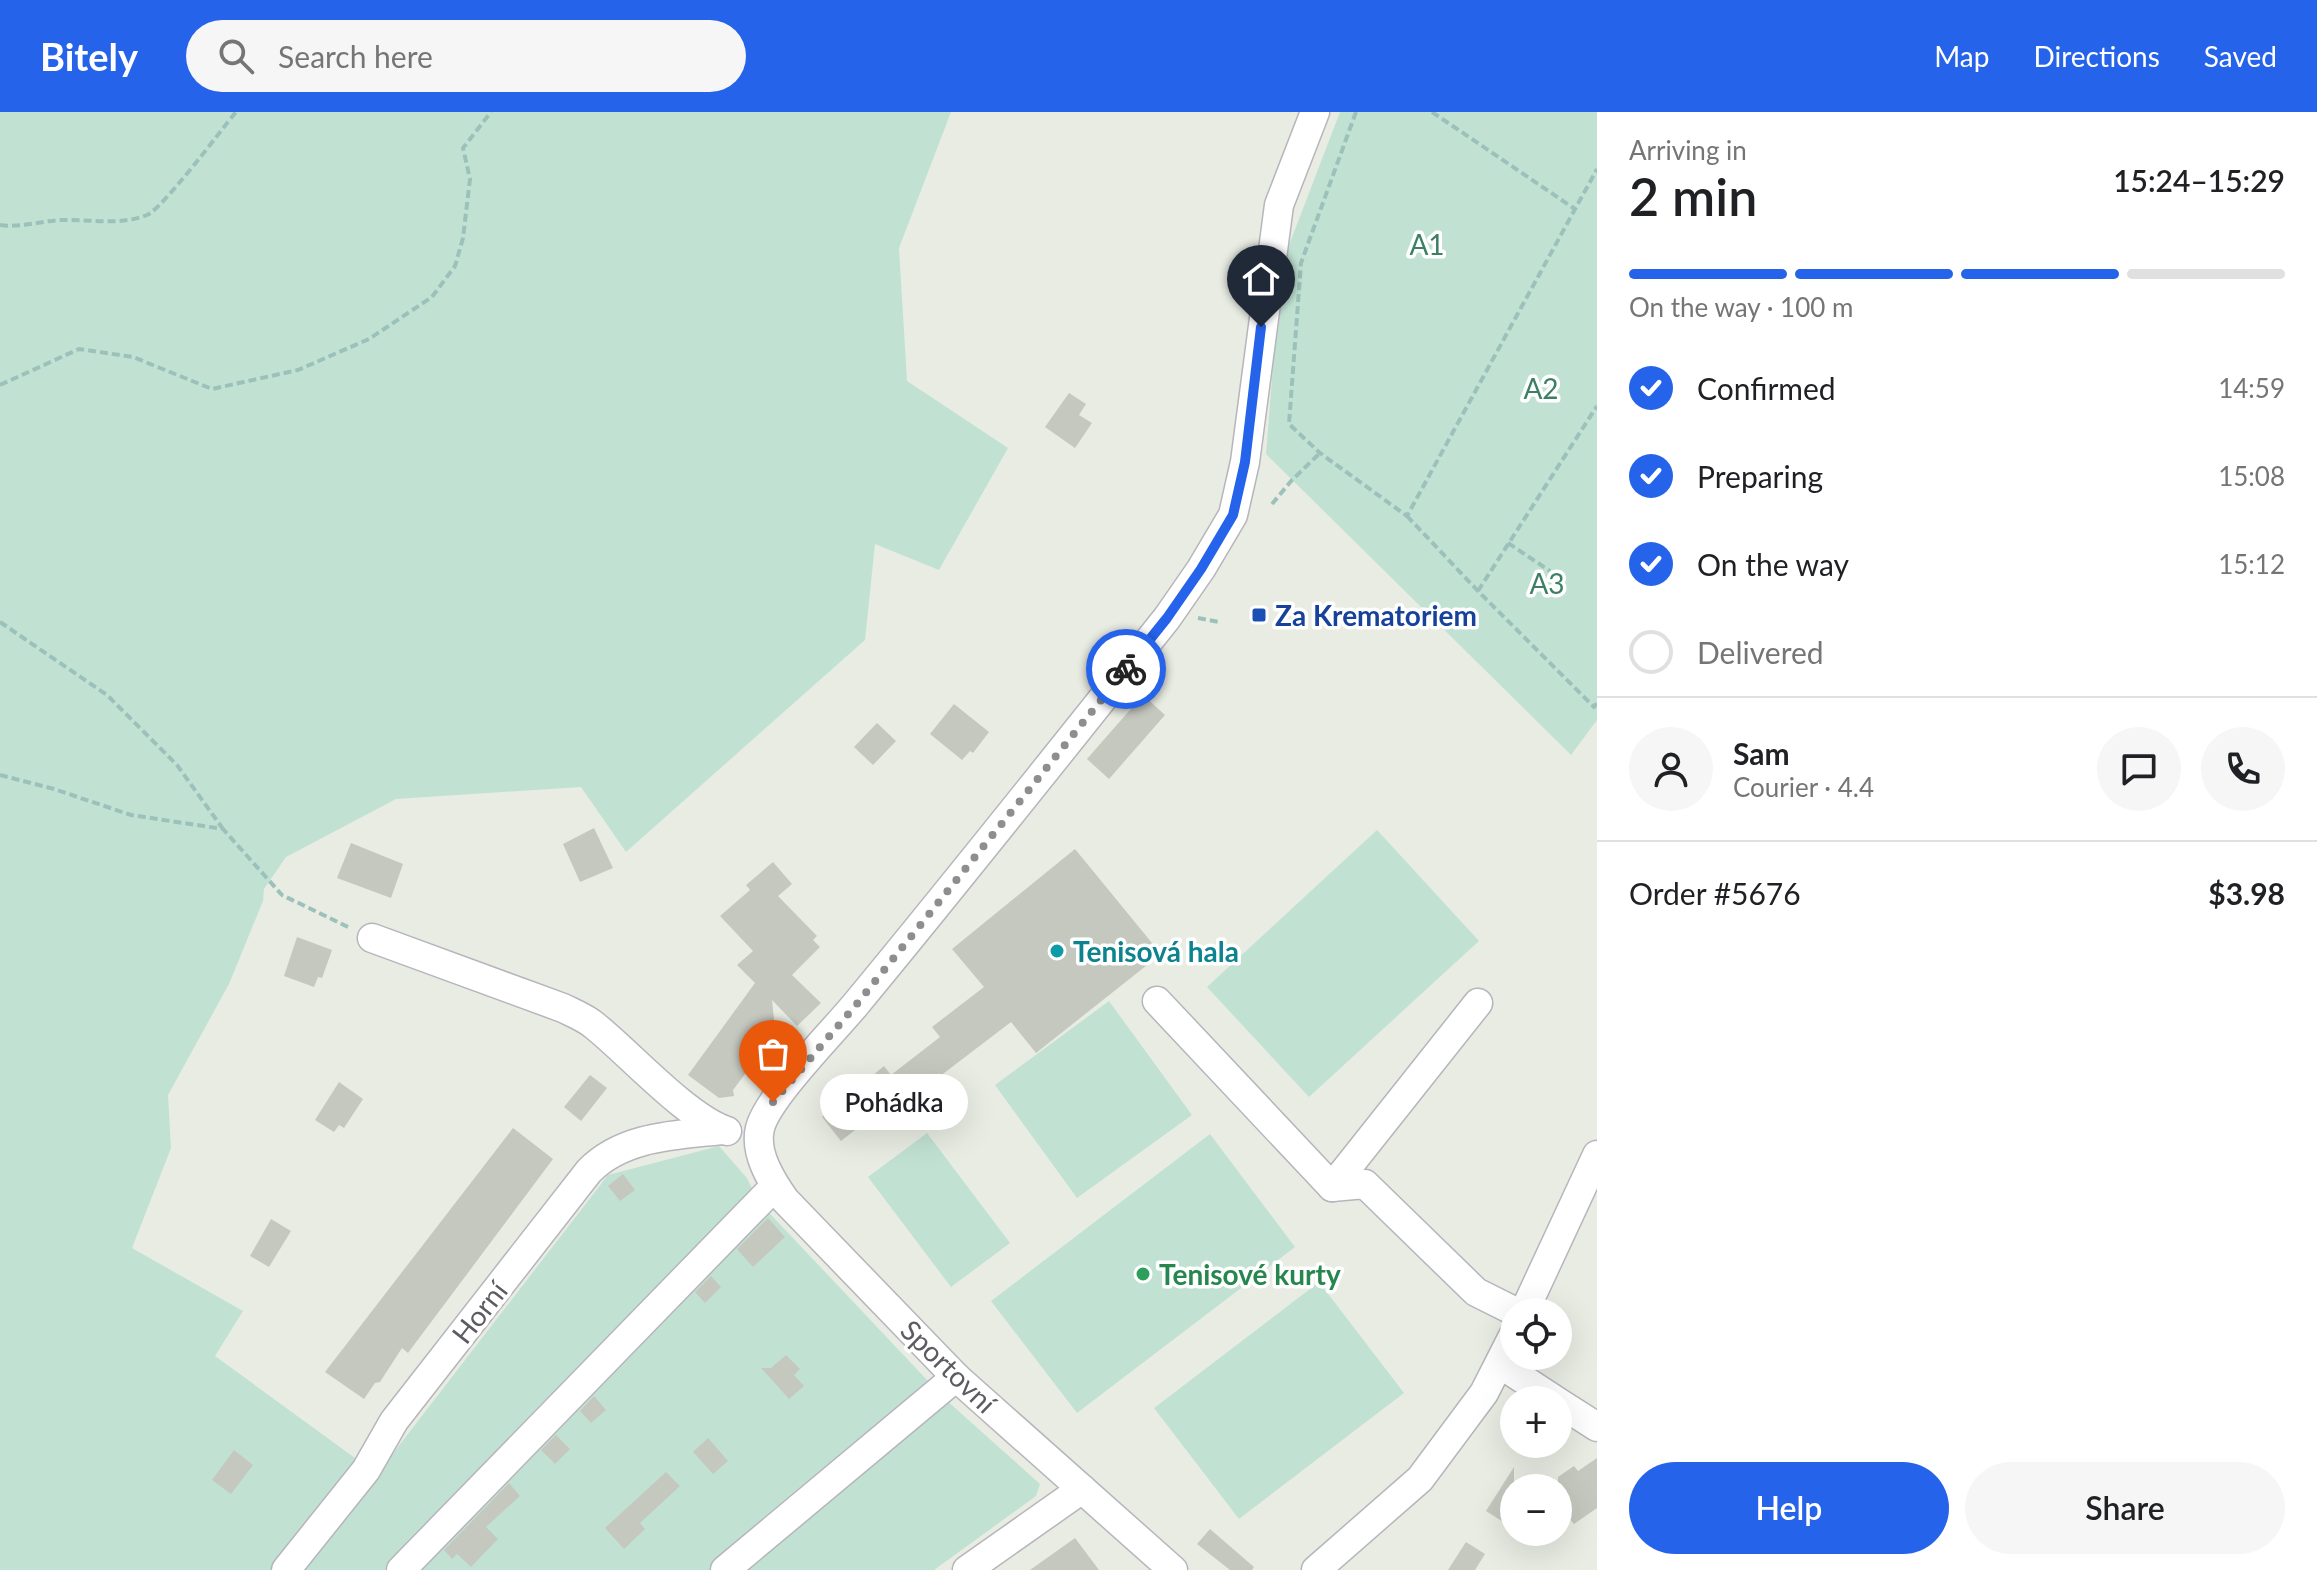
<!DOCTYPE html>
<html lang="en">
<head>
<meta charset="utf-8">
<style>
	:root { --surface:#fff; --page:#f6f6f6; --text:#202124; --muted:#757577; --line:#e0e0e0; --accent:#2563eb }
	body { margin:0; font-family:Lato,sans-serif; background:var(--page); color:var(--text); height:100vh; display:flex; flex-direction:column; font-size:30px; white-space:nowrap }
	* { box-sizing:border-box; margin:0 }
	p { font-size:26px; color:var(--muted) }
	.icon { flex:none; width:44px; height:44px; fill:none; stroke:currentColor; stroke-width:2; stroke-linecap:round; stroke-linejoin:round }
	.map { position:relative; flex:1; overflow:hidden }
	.sheet { display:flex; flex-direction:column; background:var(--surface); width:720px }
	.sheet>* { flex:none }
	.buttons { position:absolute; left:1500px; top:1186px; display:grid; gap:16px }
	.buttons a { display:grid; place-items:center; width:72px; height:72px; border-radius:50%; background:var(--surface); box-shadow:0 8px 32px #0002; font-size:40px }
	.pin { position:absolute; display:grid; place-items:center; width:68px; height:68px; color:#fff; margin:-82px -34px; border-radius:50% 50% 50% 0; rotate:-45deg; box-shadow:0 0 8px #0007 }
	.pin .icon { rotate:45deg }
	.courier { position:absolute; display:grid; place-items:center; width:80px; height:80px; margin:-40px; border:6px solid #2563eb; border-radius:50%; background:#fff; color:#222; box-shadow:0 2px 10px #0007 }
	.bubble { position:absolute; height:56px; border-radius:28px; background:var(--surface); box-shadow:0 8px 32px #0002; font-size:26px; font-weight:600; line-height:56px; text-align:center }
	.summary em { font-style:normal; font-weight:600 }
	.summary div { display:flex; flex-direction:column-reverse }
	.summary { display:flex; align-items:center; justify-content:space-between; height:136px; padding:0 32px }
	h1 { font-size:52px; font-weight:600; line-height:60px }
	.bar { display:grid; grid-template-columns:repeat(4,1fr); gap:12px 8px; align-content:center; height:96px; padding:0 32px }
	.bar i { height:10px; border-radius:6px; background:var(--line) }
	.bar .on { background:var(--accent) }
	.bar p { grid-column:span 4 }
	.line { display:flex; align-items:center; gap:20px; padding:0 32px; border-top:2px solid var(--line) }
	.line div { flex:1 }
	.round { display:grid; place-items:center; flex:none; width:84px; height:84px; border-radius:42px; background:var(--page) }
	ol { padding:0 32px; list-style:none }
	li { display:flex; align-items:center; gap:24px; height:88px }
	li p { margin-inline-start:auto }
	li .icon { padding:8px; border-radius:50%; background:var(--accent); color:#fff; stroke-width:4 }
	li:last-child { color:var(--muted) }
	li i { width:44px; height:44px; border:4px solid var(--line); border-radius:50% }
	.action { display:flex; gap:16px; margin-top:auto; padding:16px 32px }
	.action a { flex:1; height:92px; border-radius:48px; background:var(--accent); color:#fff; font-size:32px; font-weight:600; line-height:92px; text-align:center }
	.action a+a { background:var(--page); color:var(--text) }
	header { display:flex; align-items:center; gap:48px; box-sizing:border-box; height:112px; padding:0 40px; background:var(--accent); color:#fff }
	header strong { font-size:38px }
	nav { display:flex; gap:44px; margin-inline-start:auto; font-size:28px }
	.search { width:560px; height:72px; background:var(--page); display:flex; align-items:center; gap:20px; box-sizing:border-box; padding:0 28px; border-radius:44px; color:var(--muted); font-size:30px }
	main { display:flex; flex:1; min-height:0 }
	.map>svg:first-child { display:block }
	.green { fill:#c1e2d3 }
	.building { fill:#c5c8bf }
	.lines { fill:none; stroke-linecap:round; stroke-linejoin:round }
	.minor-casing { stroke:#b6b5bc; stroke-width:31 }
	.path { stroke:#9cc1bb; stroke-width:4; stroke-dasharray:8 4; stroke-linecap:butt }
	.minor { stroke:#fff; stroke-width:28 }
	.done { stroke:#8d8e8f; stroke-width:8; stroke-dasharray:0 14.4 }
	.route { stroke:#2563eb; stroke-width:10 }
	.transit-dot { fill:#1a4fb4; stroke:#fff; stroke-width:3 }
	.culture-dot { fill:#0f9aa8; stroke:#fff; stroke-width:3 }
	.leisure-dot { fill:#2e9e5b; stroke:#fff; stroke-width:3 }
	.labels { text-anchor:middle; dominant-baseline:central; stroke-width:7; stroke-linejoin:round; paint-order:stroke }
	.park-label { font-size:28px; fill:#3d7f64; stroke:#fff }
	.transit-label { font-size:28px; font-weight:bold; fill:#164399; stroke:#fff; text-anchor:start }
	.culture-label { font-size:28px; font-weight:bold; fill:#0d838f; stroke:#fff; text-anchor:start }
	.leisure-label { font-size:28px; font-weight:bold; fill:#27864d; stroke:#fff; text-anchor:start }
	.street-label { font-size:28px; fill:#5c5b62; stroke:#fff }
</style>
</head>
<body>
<header>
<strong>Bitely</strong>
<div class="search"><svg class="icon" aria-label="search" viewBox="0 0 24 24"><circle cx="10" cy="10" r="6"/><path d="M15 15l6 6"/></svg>Search here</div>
<nav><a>Map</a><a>Directions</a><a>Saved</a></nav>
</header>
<main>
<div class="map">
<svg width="1597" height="1458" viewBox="0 0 1597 1458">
	<rect width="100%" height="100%" fill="#e9ece3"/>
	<g class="green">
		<polygon points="0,0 951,0 899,136 907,269 1008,336 939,458 875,432 865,528 626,740 581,675 396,687 286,745 264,777 263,789 229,872 168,983 171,1036 132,1136 243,1199 215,1244 377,1362 608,1063 719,1034 747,1066 758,1089 945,1287 1040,1372 1036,1384 934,1458 0,1458"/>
		<polygon points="1340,0 1597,0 1597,608 1571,643 1266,342 1281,154"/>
		<polygon points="1377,718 1479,829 1309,985 1207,875"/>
		<polygon points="1109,889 1192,1003 1077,1086 995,973"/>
		<polygon points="927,1021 1010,1131 951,1175 868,1065"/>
		<polygon points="1210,1022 1295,1135 1077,1301 991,1189"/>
		<polygon points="1319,1170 1404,1281 1239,1407 1154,1296"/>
	</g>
	<g class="building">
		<polygon points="1069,281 1086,292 1079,303 1092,311 1075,336 1045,315"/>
		<polygon points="1143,583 1165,603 1109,667 1087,647"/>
		<polygon points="954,592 989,620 973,641 970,639 962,648 930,622"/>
		<polygon points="877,611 896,629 873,653 854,635"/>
		<polygon points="594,716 613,756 580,770 563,732"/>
		<polygon points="351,731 403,752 391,786 337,766"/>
		<polygon points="1075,737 1161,842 1036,941 1011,910 893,1000 869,1007 841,1029 822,1005 884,954 891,963 940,925 932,915 984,875 952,837"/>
		<polygon points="773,750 792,772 778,784 817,824 813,828 820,835 792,863 821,891 797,914 772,888 776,927 770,928 756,948 757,957 748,958 733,978 734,984 719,986 688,963 755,871 737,853 753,839 720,804 750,778 746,773"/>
		<polygon points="297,825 332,838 322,866 318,865 314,875 284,864"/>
		<polygon points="590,963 607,976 581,1009 564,995"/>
		<polygon points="339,970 363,987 344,1016 339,1013 334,1020 315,1008"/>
		<polygon points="513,1016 553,1047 408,1241 402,1236 380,1270 375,1271 364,1287 325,1260"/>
		<polygon points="623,1062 635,1078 620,1089 608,1074"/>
		<polygon points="768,1106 785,1125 753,1155 737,1137"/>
		<polygon points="271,1107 291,1119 269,1155 250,1144"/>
		<polygon points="711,1164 721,1175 705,1191 695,1180"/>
		<polygon points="786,1243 800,1257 794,1263 804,1274 789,1287 761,1256 771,1256"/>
		<polygon points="594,1284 606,1298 591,1311 580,1299"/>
		<polygon points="556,1323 570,1337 555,1352 541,1338"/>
		<polygon points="708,1326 728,1349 713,1362 693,1340"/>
		<polygon points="234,1338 253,1353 231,1382 212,1368"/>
		<polygon points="1597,1346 1597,1396 1574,1412 1569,1406 1558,1406 1558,1365 1574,1354 1578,1359"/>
		<polygon points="1514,1355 1514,1397 1505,1411 1486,1399"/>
		<polygon points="666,1360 680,1374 640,1411 645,1417 624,1437 605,1416"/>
		<polygon points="509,1371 520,1384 486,1415 498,1427 471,1455 457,1442 452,1447 444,1438"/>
		<polygon points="1210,1417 1254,1455 1252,1458 1230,1458 1197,1432"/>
		<polygon points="1075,1426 1099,1458 1030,1458"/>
		<polygon points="1466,1430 1485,1442 1475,1458 1448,1458"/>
	</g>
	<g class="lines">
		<defs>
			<g id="minor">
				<path d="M 372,826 L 563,896 C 573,901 586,906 595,914 C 630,942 687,1006 727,1019"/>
				<polyline points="1157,889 1332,1075 1365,1072 1476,1180 1516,1200"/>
				<polyline points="1332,1075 1478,891"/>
				<polyline points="1524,1200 1597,1043"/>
				<polyline points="1500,1252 1555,1288"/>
				<polyline points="1558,1290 1597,1315"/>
				<path d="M 286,1458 L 366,1358 L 394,1309 L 589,1059 C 623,1024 676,1023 722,1018"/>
				<polyline points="401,1458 775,1074"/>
				<polyline points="725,1458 956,1265"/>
				<polyline points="967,1458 1082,1377"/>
				<path d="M 1173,1458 L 956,1265 L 785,1088 C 771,1068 754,1041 760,1016 C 768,985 833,920 856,892 C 961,765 1064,635 1167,506 L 1201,457 L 1233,403 L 1245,350 L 1279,93 L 1315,0"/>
				<polyline points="1316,1458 1420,1367 1484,1281 1514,1222"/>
			</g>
		</defs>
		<use href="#minor" class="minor-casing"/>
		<g class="path">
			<polyline points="1356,0 1301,151 1289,312 1320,341 1407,404 1597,57"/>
			<polyline points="1432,0 1575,97"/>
			<path d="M 0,113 C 21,116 40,109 61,108 C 89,107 120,114 147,103 C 163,96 221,18 236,0"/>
			<polyline points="0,273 79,237 133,245 212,277 298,258 369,227 432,185 455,154 463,126 470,67 463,36 491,0"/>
			<polyline points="1272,392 1292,368 1320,341"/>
			<polyline points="1407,404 1478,479 1594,595 1597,591"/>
			<polyline points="1508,431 1550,459"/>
			<polyline points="1478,479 1597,294"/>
			<polyline points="1198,506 1219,510"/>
			<polyline points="0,510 107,583 177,653 223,717"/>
			<polyline points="0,663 54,677 131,703 223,717 282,783 348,815"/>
		</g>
		<use href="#minor" class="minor"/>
	</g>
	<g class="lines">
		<polyline class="done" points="773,990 856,893 1126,557"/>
		<polyline class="route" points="1126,557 1167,506 1201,457 1233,403 1245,350 1261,215"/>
	</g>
	<rect class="transit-dot" x="1251" y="495" width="16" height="16" rx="4"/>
	<circle class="culture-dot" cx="1057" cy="839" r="8"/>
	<circle class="leisure-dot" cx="1143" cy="1162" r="8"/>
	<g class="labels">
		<g class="park-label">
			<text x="1427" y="132">A1</text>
			<text x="1541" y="276">A2</text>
			<text x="1547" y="471">A3</text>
		</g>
		<g class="transit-label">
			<text x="1275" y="503">Za Krematoriem</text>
		</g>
		<g class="culture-label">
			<text x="1073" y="839">Tenisová hala</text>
		</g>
		<g class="leisure-label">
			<text x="1159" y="1162">Tenisové kurty</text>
		</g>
		<g class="street-label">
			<text transform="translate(479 1200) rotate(-52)">Horní</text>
			<text transform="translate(949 1254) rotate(44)">Sportovní</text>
		</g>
	</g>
</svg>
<div class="buttons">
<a><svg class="icon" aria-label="locate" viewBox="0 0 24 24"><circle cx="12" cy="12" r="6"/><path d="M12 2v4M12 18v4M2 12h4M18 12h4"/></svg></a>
<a>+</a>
<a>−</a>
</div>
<div class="pin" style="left:773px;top:990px;background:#ea580c"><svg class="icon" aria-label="bag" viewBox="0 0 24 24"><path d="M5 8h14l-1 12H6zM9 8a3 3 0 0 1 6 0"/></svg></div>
<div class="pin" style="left:1261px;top:215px;background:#1f2937"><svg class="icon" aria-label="home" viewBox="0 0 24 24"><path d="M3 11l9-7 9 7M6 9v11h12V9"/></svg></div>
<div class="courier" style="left:1126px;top:557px"><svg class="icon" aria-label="bike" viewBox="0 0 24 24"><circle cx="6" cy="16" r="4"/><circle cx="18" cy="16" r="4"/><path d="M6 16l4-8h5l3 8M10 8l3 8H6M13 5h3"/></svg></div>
<div class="bubble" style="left:820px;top:962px;width:148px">Pohádka</div>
</div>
<section class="sheet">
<div class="summary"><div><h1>2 min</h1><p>Arriving in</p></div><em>15:24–15:29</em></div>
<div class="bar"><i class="on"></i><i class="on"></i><i class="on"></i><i></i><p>On the way · 100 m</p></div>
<ol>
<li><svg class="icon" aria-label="check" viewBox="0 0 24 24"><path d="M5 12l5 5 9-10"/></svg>Confirmed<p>14:59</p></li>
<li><svg class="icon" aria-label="check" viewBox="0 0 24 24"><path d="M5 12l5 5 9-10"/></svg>Preparing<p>15:08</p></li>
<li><svg class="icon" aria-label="check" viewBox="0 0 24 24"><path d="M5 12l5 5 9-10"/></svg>On the way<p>15:12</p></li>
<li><i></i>Delivered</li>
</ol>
<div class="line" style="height:144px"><a class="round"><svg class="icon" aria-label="person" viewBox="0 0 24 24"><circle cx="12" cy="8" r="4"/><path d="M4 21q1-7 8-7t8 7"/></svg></a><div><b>Sam</b><p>Courier · 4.4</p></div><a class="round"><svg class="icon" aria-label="chat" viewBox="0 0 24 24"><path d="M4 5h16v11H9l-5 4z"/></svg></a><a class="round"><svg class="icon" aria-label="phone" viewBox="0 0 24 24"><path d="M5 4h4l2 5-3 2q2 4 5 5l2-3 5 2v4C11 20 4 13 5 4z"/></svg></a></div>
<div class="line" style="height:104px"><div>Order #5676</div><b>$3.98</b></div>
<div class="action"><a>Help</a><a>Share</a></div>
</section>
</main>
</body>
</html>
